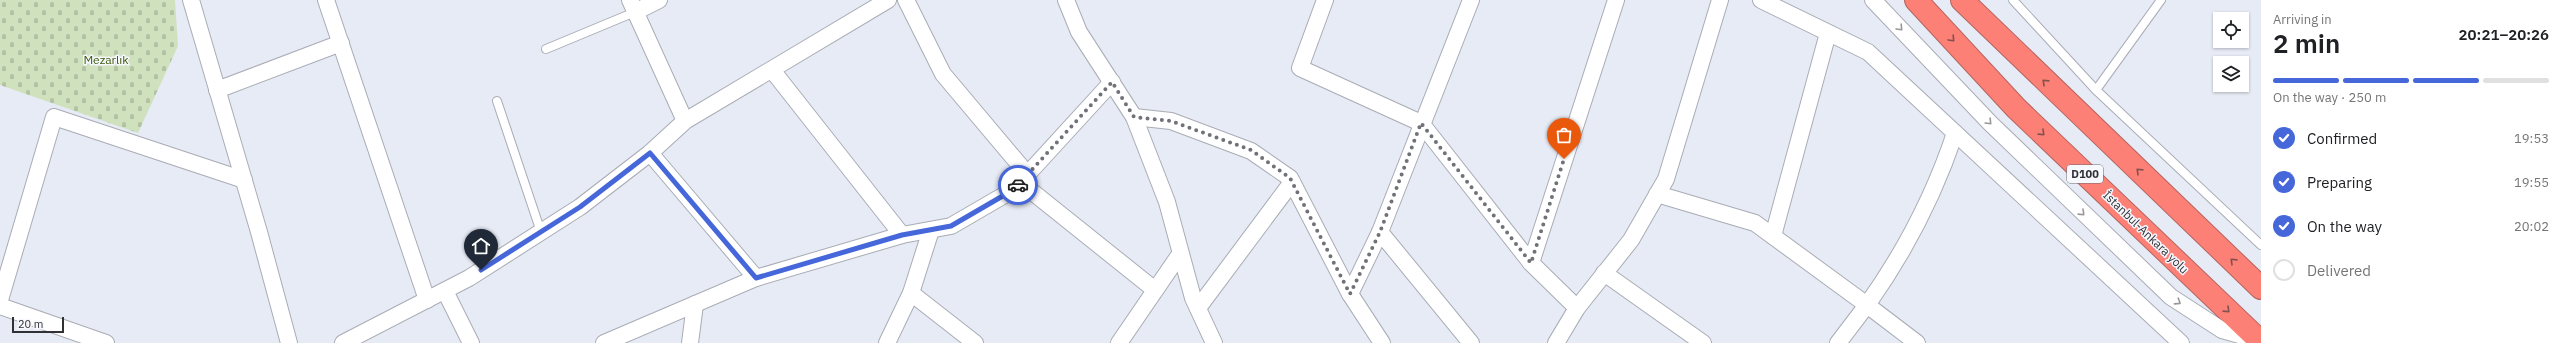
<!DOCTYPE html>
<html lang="en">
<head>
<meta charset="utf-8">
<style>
	:root { --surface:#fff; --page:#f6f6f6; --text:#202124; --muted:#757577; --line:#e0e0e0; --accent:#4667da }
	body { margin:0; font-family:"IBM Plex Sans",sans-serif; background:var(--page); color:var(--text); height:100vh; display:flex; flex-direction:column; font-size:15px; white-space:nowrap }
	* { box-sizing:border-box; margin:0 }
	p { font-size:13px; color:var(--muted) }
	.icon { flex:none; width:22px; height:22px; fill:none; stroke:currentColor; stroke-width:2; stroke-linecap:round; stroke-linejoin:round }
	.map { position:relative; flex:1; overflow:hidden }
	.panel { display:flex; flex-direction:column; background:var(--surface); width:300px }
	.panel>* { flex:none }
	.tools { position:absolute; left:2213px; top:12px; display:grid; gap:8px }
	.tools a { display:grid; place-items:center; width:36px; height:36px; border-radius:0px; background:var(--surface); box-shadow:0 1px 3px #0004; font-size:20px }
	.scale { position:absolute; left:12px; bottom:10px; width:52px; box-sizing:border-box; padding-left:4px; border:2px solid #303135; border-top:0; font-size:11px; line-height:14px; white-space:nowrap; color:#303135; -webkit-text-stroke:3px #f6f8fe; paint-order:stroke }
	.pin { position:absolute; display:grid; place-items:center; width:34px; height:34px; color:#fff; margin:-41px -17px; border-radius:50% 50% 50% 0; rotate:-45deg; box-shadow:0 0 4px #0007 }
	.pin .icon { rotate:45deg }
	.courier { position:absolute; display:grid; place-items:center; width:40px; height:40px; margin:-20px; border:3px solid #4667da; border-radius:50%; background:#fff; color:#222; box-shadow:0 1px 5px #0007 }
	.summary em { font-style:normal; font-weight:600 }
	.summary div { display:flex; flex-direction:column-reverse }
	.summary { display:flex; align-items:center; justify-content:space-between; height:68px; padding:0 12px }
	h1 { font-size:26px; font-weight:600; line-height:30px }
	.bar { display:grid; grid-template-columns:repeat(4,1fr); gap:6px 4px; align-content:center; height:48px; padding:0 12px }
	.bar i { height:5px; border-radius:3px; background:var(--line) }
	.bar .selected { background:var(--accent) }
	.bar p { grid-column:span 4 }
	ol { padding:0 12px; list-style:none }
	li { display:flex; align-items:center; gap:12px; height:44px }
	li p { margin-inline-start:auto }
	li .icon { padding:4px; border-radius:50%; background:var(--accent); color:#fff; stroke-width:4 }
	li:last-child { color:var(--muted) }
	li i { width:22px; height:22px; border:2px solid var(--line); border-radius:50% }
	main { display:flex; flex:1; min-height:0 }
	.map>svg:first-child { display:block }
	.cemetery { fill:url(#cemetery-stones) }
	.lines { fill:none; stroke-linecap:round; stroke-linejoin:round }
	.lane-casing { stroke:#a9acb5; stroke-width:10 }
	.street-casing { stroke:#a9acb5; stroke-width:18 }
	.highway-casing { stroke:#b5645f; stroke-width:24 }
	.lane { stroke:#fff; stroke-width:8 }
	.street { stroke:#fff; stroke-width:16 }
	.highway { stroke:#fd8076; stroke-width:22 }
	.oneway { stroke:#98989a }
	.oneway2 { stroke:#82514f }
	.done { stroke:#707278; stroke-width:4; stroke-dasharray:0 7.2 }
	.route { stroke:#4667da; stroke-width:5 }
	.labels { text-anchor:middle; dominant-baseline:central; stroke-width:3; stroke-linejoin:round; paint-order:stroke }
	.shield { fill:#f6f8fe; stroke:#6b6d71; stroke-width:1 }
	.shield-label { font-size:11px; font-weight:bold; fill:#303135 }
	.park-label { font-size:12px; fill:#3c5908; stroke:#f6f8fe }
	.street-label { font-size:12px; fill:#303135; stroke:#f6f8fe }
</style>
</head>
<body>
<main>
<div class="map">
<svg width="2261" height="343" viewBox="0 0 2261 343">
	<defs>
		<pattern id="cemetery-stones" width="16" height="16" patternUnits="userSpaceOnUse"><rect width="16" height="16" fill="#d0e1be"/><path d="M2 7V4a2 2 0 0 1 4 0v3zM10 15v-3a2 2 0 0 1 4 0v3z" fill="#b3c2a4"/></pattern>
	</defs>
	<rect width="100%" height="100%" fill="#e7ebf5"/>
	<polygon class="cemetery" points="0,0 175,0 178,46 138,133 0,85"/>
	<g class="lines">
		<defs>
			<g id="lane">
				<polyline points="2013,0 2096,90 2261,245"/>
				<polyline points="546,49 635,12"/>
				<polyline points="2096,90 2161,0"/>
				<polyline points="497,101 541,232"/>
			</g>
			<g id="street">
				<polyline points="191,0 259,232 289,343"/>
				<polyline points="326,0 427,300"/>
				<polyline points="630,0 685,121"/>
				<polyline points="906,0 943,74 1028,175"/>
				<polyline points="1066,0 1079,32 1134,117 1167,202 1193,298 1214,343"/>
				<polyline points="1325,0 1300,68 1421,123 1531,263 1577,308"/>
				<polyline points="1761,0 1868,52 2181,343"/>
				<polyline points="1873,0 1990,123 2171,297 2222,330 2257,340"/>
				<polyline points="635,12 659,0"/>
				<polyline points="772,70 902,235"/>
				<polyline points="217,90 341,43"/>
				<polyline points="1134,117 1171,121 1251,151 1290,178 1350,294 1382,343"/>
				<polyline points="650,153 756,278"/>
				<polyline points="1020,182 1155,290"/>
				<path d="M 1657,194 L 1755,223 L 1867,305 C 1904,253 1935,193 1955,133"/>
				<polyline points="1380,232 1471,343"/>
				<polyline points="1773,236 1828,33"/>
				<polyline points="1531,263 1616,0"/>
				<polyline points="1604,273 1703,343"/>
				<polyline points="445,291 471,343"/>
				<polyline points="911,293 975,343"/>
				<polyline points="1350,294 1380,232 1471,0"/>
				<polyline points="0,300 54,117 244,180"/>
				<polyline points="0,306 106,343"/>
				<polyline points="1198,308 1292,182"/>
				<polyline points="343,343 469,278 580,207 650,153 685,121 888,0"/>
				<polyline points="604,343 756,278 902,235 951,226 1013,190 1112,82"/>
				<polyline points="690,343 695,304"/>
				<polyline points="887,343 911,293 931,230"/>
				<polyline points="1119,343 1180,254"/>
				<polyline points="1556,343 1577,308 1631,240 1666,179 1720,0"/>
				<polyline points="1838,343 1867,305 1917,343"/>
			</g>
			<g id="highway">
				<polyline points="1916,0 2016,108 2261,342"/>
				<polyline points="1962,0 2261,288"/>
			</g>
		</defs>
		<use href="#lane" class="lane-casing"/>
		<use href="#street" class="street-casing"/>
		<use href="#highway" class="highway-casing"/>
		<use href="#lane" class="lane"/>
		<use href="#street" class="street"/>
		<use href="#highway" class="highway"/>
	</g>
	<defs><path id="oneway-chevron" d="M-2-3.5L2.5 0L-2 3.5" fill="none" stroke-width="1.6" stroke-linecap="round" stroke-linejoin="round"/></defs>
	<g class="oneway">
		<use href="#oneway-chevron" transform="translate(1900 28) rotate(47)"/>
		<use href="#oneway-chevron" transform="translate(1989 122) rotate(46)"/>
		<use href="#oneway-chevron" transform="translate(2082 213) rotate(44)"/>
		<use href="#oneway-chevron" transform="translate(2178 302) rotate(33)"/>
	</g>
	<g class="oneway2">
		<use href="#oneway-chevron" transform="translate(1952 39) rotate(47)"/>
		<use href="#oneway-chevron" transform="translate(2045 82) rotate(-136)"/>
		<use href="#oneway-chevron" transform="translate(2042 133) rotate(44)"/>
		<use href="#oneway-chevron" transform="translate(2139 171) rotate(-136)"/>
		<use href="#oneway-chevron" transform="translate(2233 261) rotate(-136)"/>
		<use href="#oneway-chevron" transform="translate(2227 310) rotate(44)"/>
	</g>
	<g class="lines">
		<polyline class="done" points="1018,185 1112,82 1134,117 1171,121 1251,150 1290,178 1350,294 1380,232 1421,123 1531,263 1564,159"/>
		<polyline class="route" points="481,270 580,207 650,153 756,278 902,235 951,226 1013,190 1018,185"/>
	</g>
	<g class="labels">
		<rect class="shield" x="2067" y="165" width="36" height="18" rx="3"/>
		<g class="shield-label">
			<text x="2085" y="174">D100</text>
		</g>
		<g class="park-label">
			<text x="106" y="59">Mezarlık</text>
		</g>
		<g class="street-label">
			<text transform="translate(2146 232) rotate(44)">İstanbul-Ankara yolu</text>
		</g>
	</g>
</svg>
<div class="tools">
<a><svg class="icon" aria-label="locate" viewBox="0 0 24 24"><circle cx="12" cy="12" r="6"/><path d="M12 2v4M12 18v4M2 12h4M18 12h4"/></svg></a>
<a><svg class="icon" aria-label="layers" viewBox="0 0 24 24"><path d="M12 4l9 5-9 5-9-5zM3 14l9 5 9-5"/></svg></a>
</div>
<div class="scale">20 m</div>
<div class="pin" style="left:1564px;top:159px;background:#ea580c"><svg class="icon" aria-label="bag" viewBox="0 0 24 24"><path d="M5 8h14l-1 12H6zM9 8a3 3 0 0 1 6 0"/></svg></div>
<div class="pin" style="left:481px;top:270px;background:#1f2937"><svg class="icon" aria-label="home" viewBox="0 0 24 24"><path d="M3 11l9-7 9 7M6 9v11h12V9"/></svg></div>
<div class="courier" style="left:1018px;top:185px"><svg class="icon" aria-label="car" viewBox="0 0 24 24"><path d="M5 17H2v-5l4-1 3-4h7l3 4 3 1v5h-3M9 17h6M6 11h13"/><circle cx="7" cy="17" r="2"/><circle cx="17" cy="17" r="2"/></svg></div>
</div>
<section class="panel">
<div class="summary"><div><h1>2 min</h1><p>Arriving in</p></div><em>20:21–20:26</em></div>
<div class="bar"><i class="selected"></i><i class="selected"></i><i class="selected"></i><i></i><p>On the way · 250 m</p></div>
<ol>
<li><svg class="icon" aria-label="check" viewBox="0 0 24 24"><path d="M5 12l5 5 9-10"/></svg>Confirmed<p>19:53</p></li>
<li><svg class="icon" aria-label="check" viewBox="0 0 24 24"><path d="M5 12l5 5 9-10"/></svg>Preparing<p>19:55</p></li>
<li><svg class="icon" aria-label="check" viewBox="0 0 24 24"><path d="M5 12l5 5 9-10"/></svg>On the way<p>20:02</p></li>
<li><i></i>Delivered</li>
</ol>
</section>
</main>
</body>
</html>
